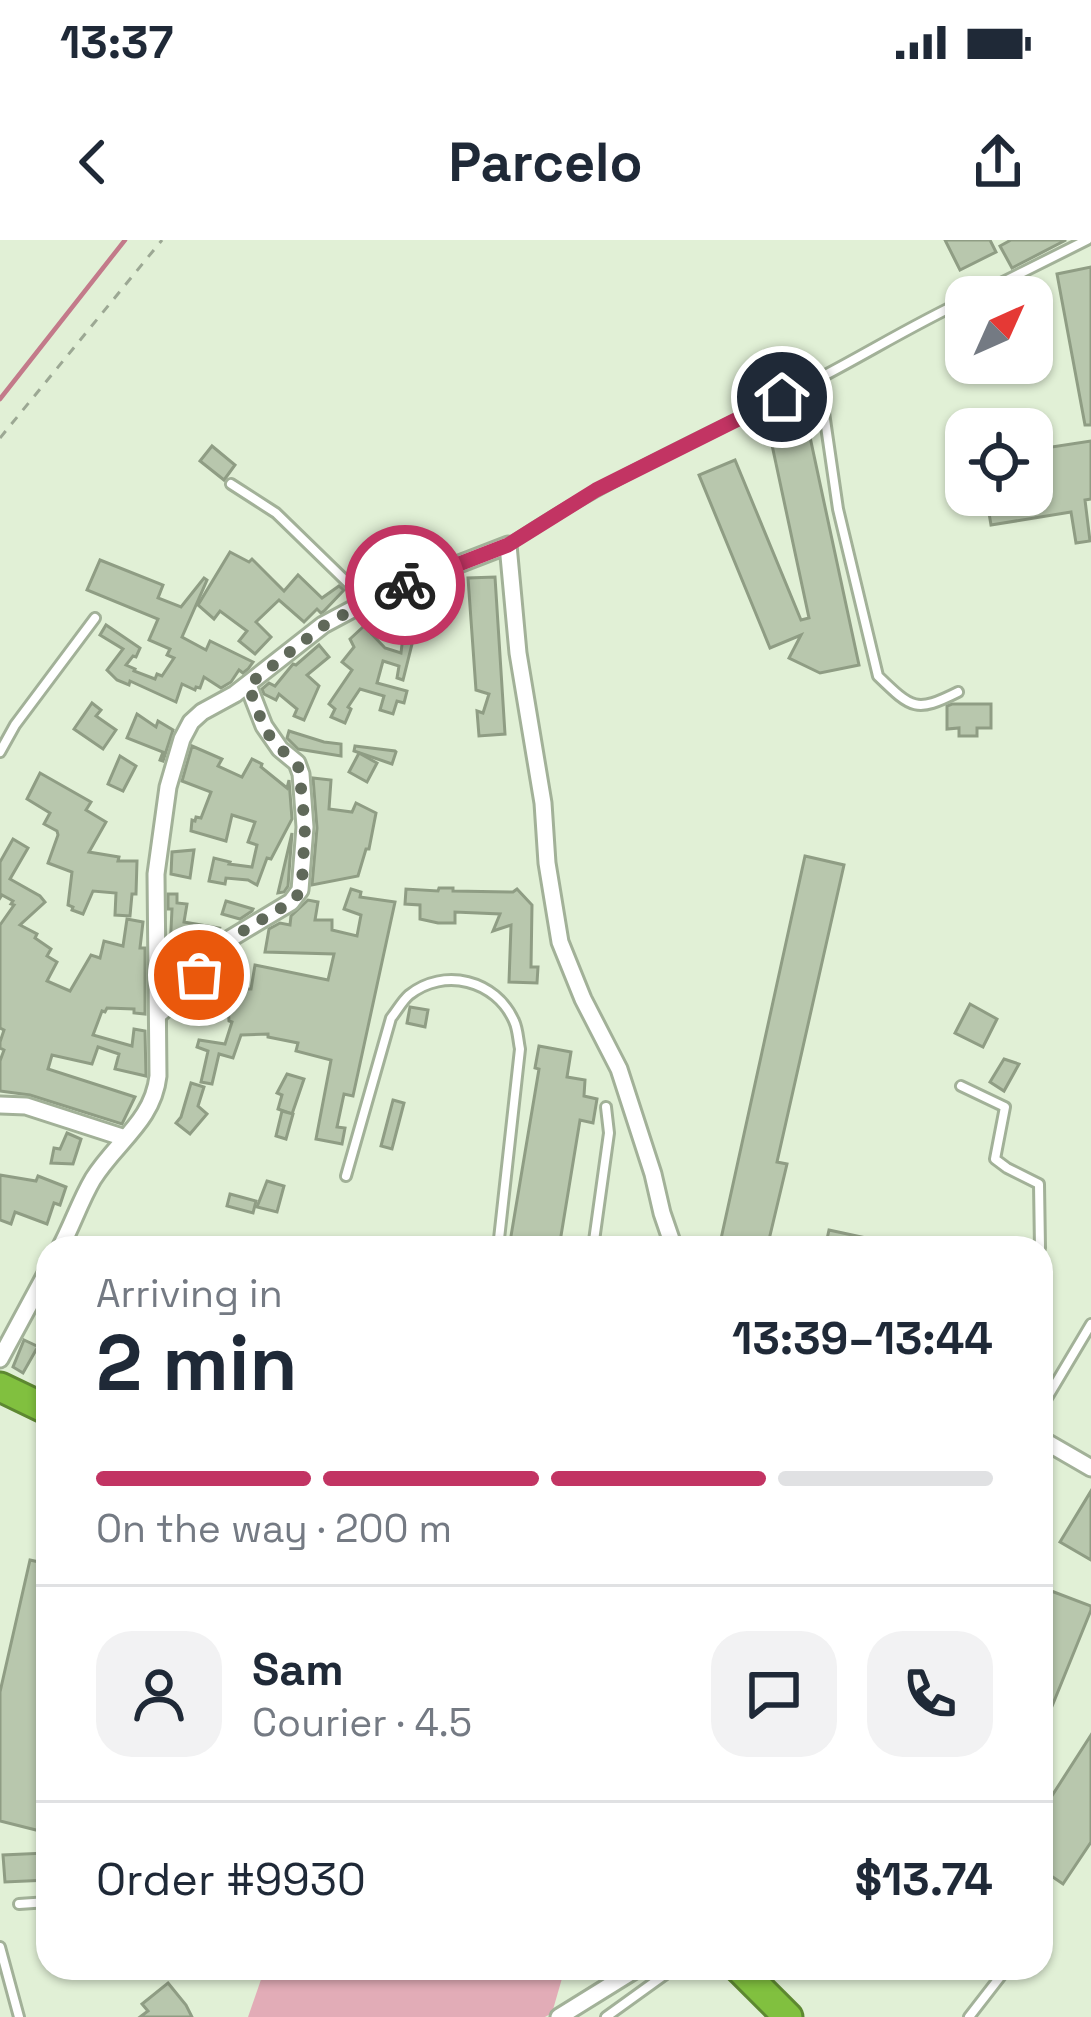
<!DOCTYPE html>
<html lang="en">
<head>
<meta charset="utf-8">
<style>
	:root { --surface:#fff; --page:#f2f2f3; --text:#1f2937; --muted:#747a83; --line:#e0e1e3; --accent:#c23463 }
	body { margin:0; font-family:"Space Grotesk",sans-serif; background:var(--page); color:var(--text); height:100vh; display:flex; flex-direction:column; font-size:45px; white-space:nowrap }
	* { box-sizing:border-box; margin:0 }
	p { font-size:39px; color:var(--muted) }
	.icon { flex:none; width:66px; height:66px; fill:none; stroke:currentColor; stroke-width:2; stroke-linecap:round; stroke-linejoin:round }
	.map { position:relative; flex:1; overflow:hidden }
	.side { position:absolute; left:36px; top:996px; width:1017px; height:744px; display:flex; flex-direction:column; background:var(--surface); border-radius:36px; box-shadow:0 3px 9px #0004 }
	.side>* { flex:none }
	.needle { width:78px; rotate:45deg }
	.controls { position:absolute; left:945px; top:36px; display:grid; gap:24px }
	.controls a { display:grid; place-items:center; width:108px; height:108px; border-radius:24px; background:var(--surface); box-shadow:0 3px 9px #0004; font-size:60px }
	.pin { position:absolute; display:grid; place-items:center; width:102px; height:102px; color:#fff; margin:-51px; border:6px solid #fff; border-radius:50%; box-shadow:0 3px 12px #0007 }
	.courier { position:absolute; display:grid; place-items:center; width:120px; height:120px; margin:-60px; border:9px solid #c23463; border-radius:50%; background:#fff; color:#222; box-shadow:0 3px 15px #0007 }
	.summary em { font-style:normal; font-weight:700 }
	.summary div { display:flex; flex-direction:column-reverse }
	.summary { display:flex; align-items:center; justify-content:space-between; height:204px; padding:0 60px }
	h1 { font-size:78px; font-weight:700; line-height:90px }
	.bar { display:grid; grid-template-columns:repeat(4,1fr); gap:18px 12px; align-content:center; height:144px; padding:0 60px }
	.bar i { height:15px; border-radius:9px; background:var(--line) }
	.bar .selected { background:var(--accent) }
	.bar p { grid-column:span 4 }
	.line { display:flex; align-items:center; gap:30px; padding:0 60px; border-top:3px solid var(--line) }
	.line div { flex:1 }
	.round { display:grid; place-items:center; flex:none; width:126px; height:126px; border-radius:36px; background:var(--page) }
	.status { display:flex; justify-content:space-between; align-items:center; height:84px; padding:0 60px; background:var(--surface); direction:ltr }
	.status svg { height:33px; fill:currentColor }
	header { display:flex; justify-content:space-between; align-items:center; height:156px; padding:0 60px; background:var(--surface); font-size:54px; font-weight:700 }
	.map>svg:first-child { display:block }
	.green { fill:#e2acb7 }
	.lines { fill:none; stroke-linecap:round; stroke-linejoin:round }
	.stream { stroke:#c37a8a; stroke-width:4.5 }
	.building { fill:#b8c7ad; stroke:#8f9d84; stroke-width:3 }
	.lane-casing { stroke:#a2b198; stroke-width:14 }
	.street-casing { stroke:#a2b198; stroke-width:21 }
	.highway-casing { stroke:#5d8831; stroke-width:33 }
	.path { stroke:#9ca894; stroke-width:3; stroke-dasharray:9 9; stroke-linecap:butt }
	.lane { stroke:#fff; stroke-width:8 }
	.street { stroke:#fff; stroke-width:15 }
	.highway { stroke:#81c03f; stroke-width:27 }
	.done { stroke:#60695a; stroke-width:12; stroke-dasharray:0 21.6 }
	.route { stroke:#c23463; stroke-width:15 }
</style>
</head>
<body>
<div class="status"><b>13:37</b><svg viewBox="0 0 49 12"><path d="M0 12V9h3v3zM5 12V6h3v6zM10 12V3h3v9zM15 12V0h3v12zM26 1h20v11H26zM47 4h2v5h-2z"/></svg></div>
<header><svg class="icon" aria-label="back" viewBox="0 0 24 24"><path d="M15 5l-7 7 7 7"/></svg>Parcelo<svg class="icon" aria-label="share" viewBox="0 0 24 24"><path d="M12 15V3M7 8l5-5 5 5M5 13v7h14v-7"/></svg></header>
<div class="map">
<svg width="1091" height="1777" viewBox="0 0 1091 1777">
	<rect width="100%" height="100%" fill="#e1f0d6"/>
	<polygon class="green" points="265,1728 565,1728 552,1773 545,1777 248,1777"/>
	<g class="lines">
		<polyline class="stream" points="0,159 125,0"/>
	</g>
	<g class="building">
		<polygon points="945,0 990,0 996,12 960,30"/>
		<polygon points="1011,0 1066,0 1012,28 1000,6"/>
		<polygon points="1091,27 1091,185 1085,185 1057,34"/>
		<polygon points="801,173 807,197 810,197 859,425 820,433 789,418 801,395 770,408 699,235 735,220 801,380 809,378 772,205 777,204 765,181 777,174 779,178"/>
		<polygon points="1003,174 1006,189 974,189 972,179"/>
		<polygon points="1091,201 1091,259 1085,260 1090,301 1076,303 1071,272 991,285 987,261 1032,255 1032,210"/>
		<polygon points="212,206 235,225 224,240 200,221"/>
		<polygon points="230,312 249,322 252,319 284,351 298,335 322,358 339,346 344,350 324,371 321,373 317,369 304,382 279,360 256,382 271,397 255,414 239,401 247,391 220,371 214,379 198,365"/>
		<polygon points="100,320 163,345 158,358 181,367 204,338 207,340 182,397 206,410 210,401 253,422 248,429 243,433 239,430 231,442 221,448 204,437 200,448 196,447 195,450 182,444 176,462 130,441 129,445 117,440 107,430 123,409 100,395 106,385 140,408 136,417 133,416 126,425 135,429 134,431 155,439 157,434 162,436 174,418 167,415 170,409 149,400 158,379 87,350"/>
		<polygon points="495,337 505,494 479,496 477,471 483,473 489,454 476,450 468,338"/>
		<polygon points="364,386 385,408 401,413 404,387 416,388 403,440 397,438 399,426 383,421 377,443 407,451 404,463 397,461 393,474 380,470 384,456 360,449 348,467 351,469 345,483 331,477 335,469 329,464 352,430 342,422 354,407 350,399"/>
		<polygon points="319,405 329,417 307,435 319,446 304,480 294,476 297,469 279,454 276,460 264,454 262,449 269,443 275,446 293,424 296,425"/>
		<polygon points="92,463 101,470 96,476 116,490 103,509 74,489"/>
		<polygon points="952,464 991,464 991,488 977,488 977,496 959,496 959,488 947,489 947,466"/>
		<polygon points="137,474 156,487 158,481 173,490 163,521 160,520 163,512 127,498"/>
		<polygon points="289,491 324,502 341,504 341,516 298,509 287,498"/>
		<polygon points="192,506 222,519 218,526 242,537 252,519 262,524 261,527 287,548 289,540 292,579 271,619 267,618 257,645 248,640 226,638 225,644 209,641 214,618 230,622 229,624 252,627 257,605 248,602 255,582 232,575 226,601 191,591 192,580 195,581 196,577 201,578 211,552 182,541"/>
		<polygon points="355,506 395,511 396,512 392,524 354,511"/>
		<polygon points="359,513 377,523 367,542 349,532"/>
		<polygon points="120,516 136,526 123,551 108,544"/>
		<polygon points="40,533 91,562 86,570 106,582 89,612 119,617 118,621 137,621 136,654 132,654 130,676 115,675 116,653 93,651 83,674 72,670 73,667 68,665 72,632 48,623 58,595 57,591 44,584 50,573 27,559"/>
		<polygon points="313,538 331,540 329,569 352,572 356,563 376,573 369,609 366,609 358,636 312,645 317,588"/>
		<polygon points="292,593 288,646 284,652 278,653"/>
		<polygon points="13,599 28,608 10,639 40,656 45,662 20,685 37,694 35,698 51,709 47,716 57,722 47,741 70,751 91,715 100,718 104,701 123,706 127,679 143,682 140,708 145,708 145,774 134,773 134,769 107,768 105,772 102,771 93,795 132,806 134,789 145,791 146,836 115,829 119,814 98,807 92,824 52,815 48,829 135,857 122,884 30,855 0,851 0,821 4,810 0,808 0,802 4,790 0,788 0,685 14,665 11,664 13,661 2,655 0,658 0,622"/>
		<polygon points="194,610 190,638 171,634 172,612"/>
		<polygon points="805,616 844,625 777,922 787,924 767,1008 719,1008"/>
		<polygon points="439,648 453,648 453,651 513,652 517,649 532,665 531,727 538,727 537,743 509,742 511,685 493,691 500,674 455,672 455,683 438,683 420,679 420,665 405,664 406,649 438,651"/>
		<polygon points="351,649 361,652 360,657 395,662 353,856 344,854 337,887 345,888 342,904 316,899 331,820 296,811 298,803 268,797 268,794 241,795 233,818 219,814 212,844 201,842 208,811 197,807 199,800 225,804 232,782 229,781 228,765 235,764 235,749 251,749 255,725 328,740 334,714 265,712 269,689 280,683 290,685 291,676 308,660 318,662 315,680 332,680 332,690 357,696 361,675 344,669"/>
		<polygon points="168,654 177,654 177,663 187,664 184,682 219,688 205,705 198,703 197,716 187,731 169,730 172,669 168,669"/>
		<polygon points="226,661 253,669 252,671 240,679 222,674"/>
		<polygon points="970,764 997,779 983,807 955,793"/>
		<polygon points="410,767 428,770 425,787 407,783"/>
		<polygon points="539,806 571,812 567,837 585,840 584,856 597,859 593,883 580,880 559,1008 509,1008 539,829 535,828"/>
		<polygon points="1004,819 1019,824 1004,851 990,842"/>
		<polygon points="287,834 304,839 292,874 278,869 282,855 277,853"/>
		<polygon points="191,843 204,847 198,866 207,874 190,894 176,883 181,877"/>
		<polygon points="393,860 404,863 392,909 381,906"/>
		<polygon points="282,871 293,874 286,899 276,896"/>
		<polygon points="67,893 81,899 73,924 51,923 54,908 60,909"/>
		<polygon points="0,935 36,941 38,936 66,947 60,965 54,963 47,984 15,972 11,984 0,980"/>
		<polygon points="267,941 284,946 277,972 257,967"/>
		<polygon points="230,954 256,961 253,973 227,966"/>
		<polygon points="829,990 889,1003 888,1008 825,1008"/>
		<polygon points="48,1082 48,1115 36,1110 23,1133 13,1127 24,1100 37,1106"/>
		<polygon points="1091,1251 1091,1320 1060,1302"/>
		<polygon points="30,1320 48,1324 48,1593 0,1581 0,1452"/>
		<polygon points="1046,1349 1091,1366 1091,1370 1042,1491 1041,1363"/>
		<polygon points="1091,1495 1091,1602 1063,1644 1041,1629 1041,1562 1046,1565"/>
		<polygon points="46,1613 48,1640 5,1642 3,1615"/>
		<polygon points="168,1743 186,1765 192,1777 140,1777 148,1771 142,1764"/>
	</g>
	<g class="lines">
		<defs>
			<g id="lane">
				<polyline points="973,57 1087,0"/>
				<path d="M 819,138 L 838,269 L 878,436 C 912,469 916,473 958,452"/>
				<polyline points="231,244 276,273 349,344 361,351 378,354"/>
				<path d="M 508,305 C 603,241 708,194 810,143 C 863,116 912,85 966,60"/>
				<polyline points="0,512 15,485 95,378"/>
				<polyline points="961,846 1005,867 995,919 1007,928 1039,944 1040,1008"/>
				<path d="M 346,936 L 391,778 C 397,771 402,761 409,755 C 444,727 496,740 514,781 C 518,789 518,800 520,809 L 498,1008"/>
				<polyline points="593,1008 609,893 606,867"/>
				<polyline points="1041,1168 1091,1084"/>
				<polyline points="19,1664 48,1662"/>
				<polyline points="0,1707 19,1777"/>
				<polyline points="606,1777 674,1728"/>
				<polyline points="969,1777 1007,1728"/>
			</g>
			<g id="street">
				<polyline points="158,775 192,745 218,706 291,662 300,650 305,587 301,534 297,523 280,509 264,486 248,445"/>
				<polyline points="0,865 26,866 125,898"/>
				<path d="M 60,1008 C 72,986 80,961 93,939 C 116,902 153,881 158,836 L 156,634 L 168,547 L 182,499 L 191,482 L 202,472 L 235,454 L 323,385 L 379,355 L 508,305 L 518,413 L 543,563 L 547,623 L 560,702 L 583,759 L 619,829 L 653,934 L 662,973 L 674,1008"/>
				<polyline points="0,1119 48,1030"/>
				<polyline points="1041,1199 1091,1228"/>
				<polyline points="559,1777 638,1728"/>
			</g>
			<g id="highway">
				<polyline points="0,1147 48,1170"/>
				<polyline points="739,1728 788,1777"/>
			</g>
		</defs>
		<use href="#lane" class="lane-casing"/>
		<use href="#street" class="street-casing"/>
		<use href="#highway" class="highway-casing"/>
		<g class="path">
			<polyline points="0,198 162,0"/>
			<polyline points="579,1728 593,1739"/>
		</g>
		<use href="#lane" class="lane"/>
		<use href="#street" class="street"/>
		<use href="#highway" class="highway"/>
	</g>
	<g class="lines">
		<polyline class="done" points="199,735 218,706 296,659 302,642 305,587 299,528 271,498 264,487 248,445 323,386 379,355 405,345"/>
		<polyline class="route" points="405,345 508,305 596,250 782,157"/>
	</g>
</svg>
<div class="controls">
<a><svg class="needle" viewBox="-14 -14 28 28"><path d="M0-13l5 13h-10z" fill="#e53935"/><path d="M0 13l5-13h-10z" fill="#747a83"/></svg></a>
<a><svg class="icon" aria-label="locate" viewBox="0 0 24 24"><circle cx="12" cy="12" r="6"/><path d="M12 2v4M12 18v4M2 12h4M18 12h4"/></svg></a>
</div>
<div class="pin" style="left:199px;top:735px;background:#ea580c"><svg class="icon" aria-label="bag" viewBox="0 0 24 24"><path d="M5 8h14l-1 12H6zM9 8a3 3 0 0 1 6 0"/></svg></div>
<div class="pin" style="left:782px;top:157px;background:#1f2937"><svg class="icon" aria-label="home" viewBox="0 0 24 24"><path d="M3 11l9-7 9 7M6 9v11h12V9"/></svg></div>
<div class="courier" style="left:405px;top:345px"><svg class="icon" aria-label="bike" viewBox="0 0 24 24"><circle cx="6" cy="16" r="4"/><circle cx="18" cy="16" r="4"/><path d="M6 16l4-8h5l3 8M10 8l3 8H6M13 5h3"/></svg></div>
<section class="side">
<div class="summary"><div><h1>2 min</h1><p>Arriving in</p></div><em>13:39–13:44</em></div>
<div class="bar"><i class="selected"></i><i class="selected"></i><i class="selected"></i><i></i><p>On the way · 200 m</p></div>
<div class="line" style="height:216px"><a class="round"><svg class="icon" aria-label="person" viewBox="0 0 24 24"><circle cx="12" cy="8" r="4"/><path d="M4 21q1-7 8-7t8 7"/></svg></a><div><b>Sam</b><p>Courier · 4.5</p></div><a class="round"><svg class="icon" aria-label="chat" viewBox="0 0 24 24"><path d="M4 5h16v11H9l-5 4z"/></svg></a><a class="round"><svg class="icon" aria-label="phone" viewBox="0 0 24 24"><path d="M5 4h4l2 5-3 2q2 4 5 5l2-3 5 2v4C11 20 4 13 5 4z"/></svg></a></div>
<div class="line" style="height:156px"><div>Order #9930</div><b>$13.74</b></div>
</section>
</div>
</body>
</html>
